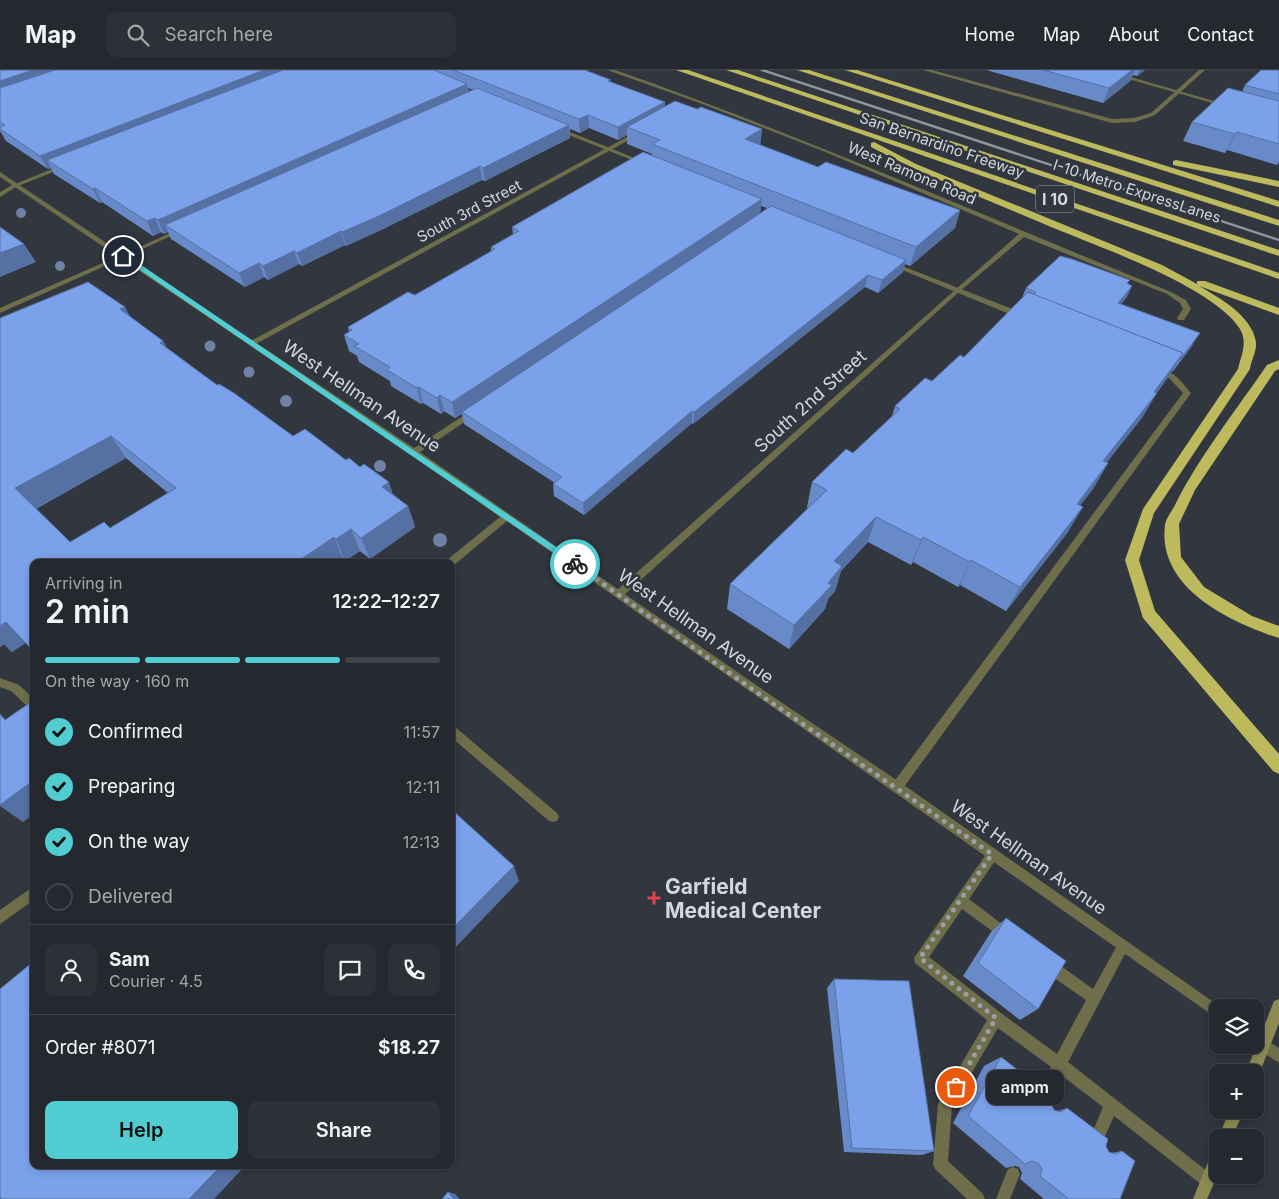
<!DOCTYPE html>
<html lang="en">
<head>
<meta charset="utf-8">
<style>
	:root { --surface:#25282f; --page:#2d3037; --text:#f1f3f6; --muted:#a3a6aa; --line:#42444b; --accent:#51ccd1 }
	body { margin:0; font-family:Inter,sans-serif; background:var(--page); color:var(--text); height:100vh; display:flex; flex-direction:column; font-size:19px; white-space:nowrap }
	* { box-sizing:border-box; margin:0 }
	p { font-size:16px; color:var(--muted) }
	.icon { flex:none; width:28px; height:28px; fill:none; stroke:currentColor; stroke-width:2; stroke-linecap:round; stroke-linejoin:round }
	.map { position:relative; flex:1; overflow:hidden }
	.side { position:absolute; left:30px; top:489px; width:425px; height:610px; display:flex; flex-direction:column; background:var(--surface); border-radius:10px; box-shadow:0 2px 8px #0003,0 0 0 1px var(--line) }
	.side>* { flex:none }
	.fabs { position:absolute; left:1209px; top:929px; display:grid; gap:10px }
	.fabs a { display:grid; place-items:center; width:55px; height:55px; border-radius:10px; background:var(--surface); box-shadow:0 2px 8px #0003,0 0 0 1px var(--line); font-size:25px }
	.pin { position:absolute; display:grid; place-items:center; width:42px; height:42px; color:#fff; margin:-21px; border:2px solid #fff; border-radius:50%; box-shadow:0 1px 5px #0007 }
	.courier { position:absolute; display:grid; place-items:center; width:50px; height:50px; margin:-25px; border:4px solid #51ccd1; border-radius:50%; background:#fff; color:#222; box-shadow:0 1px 6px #0007 }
	.bubble { position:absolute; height:35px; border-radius:10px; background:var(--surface); box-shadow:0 2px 8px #0003,0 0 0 1px var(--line); font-size:16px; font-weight:600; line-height:35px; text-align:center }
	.summary em { font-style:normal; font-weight:600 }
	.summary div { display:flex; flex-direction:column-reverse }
	.summary { display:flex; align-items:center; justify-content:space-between; height:85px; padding:0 15px }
	h1 { font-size:32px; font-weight:600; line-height:38px }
	.bar { display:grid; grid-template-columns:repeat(4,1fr); gap:8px 5px; align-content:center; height:60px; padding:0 15px }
	.bar i { height:6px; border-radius:4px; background:var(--line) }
	.bar .active { background:var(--accent) }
	.bar p { grid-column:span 4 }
	.line { display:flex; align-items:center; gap:12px; padding:0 15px; border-top:1px solid var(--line) }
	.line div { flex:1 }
	.round { display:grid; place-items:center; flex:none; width:52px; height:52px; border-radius:10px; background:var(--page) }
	ol { padding:0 15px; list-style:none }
	li { display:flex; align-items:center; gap:15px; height:55px }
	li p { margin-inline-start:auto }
	li .icon { padding:5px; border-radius:50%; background:var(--accent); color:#111; stroke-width:4 }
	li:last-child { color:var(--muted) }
	li i { width:28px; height:28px; border:2px solid var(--line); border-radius:50% }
	.cta { display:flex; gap:10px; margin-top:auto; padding:10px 15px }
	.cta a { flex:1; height:58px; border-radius:10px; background:var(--accent); color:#111; font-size:20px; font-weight:600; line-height:58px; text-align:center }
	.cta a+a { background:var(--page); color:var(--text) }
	header { display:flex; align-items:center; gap:30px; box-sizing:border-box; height:70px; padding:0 25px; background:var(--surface); border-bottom:1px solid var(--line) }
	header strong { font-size:24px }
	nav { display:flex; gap:28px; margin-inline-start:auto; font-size:18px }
	.search { width:350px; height:45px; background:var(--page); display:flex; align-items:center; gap:12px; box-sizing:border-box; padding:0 18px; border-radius:10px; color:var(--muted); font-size:19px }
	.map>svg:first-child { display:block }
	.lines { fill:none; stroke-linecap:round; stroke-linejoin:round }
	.service { fill:#6f6e4b; fill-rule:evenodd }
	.minor { fill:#6f6e4b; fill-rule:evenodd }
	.tertiary { fill:#6f6e4b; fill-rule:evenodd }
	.secondary { fill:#8e8c53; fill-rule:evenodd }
	.motorway { fill:#bdb95d; fill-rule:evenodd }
	.rail { stroke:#90949b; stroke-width:2.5 }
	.tree { fill:#6f82a5 }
	.wall { fill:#698ac8; fill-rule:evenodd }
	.shaded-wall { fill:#5571a3 }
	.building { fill:#7aa1e9; stroke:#5571a3; fill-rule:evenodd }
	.route { fill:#51ccd1 }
	.done { stroke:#9b9fa6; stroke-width:5; stroke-dasharray:0 9 }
	.health-dot { fill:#e0444e; stroke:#31363f; stroke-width:2 }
	.labels { text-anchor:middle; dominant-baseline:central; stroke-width:5; stroke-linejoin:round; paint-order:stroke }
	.far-street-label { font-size:15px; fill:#d4d7dd; stroke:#31363f }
	.shield { fill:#31363f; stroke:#a3a7ae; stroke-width:1 }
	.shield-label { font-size:16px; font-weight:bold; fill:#d4d7dd }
	.street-label { font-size:18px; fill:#d4d7dd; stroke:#31363f }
	.near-poi-label { font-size:21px; font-weight:bold; fill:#d4d7dd; stroke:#31363f; text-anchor:start }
</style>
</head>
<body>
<header>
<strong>Map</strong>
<div class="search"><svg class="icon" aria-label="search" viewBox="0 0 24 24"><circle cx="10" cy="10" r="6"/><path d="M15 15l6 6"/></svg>Search here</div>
<nav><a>Home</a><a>Map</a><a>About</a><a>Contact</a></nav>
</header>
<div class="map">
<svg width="1279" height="1129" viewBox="0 0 1279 1129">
	<rect width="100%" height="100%" fill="#31363f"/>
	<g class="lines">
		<g class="service">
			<polygon points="1097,0 1106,0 1228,35 1223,36"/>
			<polygon points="556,58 560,58 647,93 642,94 556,60"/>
			<polygon points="14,114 19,115 0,127 0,122"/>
			<polygon points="179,159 184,160 125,187 120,186"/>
			<polygon points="892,192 1025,244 1026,246 1019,248 890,195 889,194"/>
			<path d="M 1156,299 C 1172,298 1182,312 1191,323 L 901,721 L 897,722 L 893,721 L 891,717 L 893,713 L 1183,323 L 1169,308 L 1156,303 Z"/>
			<polygon points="475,338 479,341 478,343 417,384 411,384 411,380"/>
			<polygon points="0,608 19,615 34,629 34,640 30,639 11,621 0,617"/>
			<polygon points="451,655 455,657 557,743 559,747 557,751 553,752 549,751 451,667"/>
			<polygon points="993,778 997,780 999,784 997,788 969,829 1011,861 1013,865 1011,869 1007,871 1003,869 962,839 929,887 1001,943 1057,984 1086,930 1044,901 1043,896 1044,891 1049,890 1054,891 1093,919 1119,872 1123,870 1127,872 1129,876 1127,880 1068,992 1212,1105 1214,1110 1212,1115 1207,1117 1202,1115 1114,1046 1099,1080 1094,1082 1089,1080 1087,1075 1103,1037 1061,1005 1047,1040 1042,1042 1037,1040 1035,1035 1051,997 998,958 952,1036 948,1091 983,1124 985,1129 967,1129 935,1099 933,1094 938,1034 987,950 915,893 914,888 989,780"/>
			<polygon points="1013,1097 1018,1099 1020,1104 1010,1129 996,1129 1008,1099"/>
		</g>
		<g class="minor">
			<path d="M 607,0 L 615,0 C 804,66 986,147 1171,222 L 1186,230 L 1191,239 L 1184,250 L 1178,250 L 1177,248 L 1183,239 L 1180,233 L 1167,224 L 1024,167 L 960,221 L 622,527 L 616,527 L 614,524 L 616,521 L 956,219 L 1019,164 L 823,81 L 697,32 Z"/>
			<polygon points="923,0 932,0 1112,49 1134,48 1151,43 1199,0 1205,0 1155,45 1135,52 1112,53"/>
			<polygon points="638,61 640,62 640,64 254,275 251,275 247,273"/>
			<polygon points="64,94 67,96 66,97 18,116 13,115"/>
			<polygon points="123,184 126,186 125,187 0,243 0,238"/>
		</g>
		<g class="tertiary">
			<polygon points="0,102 417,380 766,622 901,713 1222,938 1218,938 1218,949 507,451 454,495 451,495 451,492 447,492 448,489 500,447 411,384 0,107"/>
			<polygon points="34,816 34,830 0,854 0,840"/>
			<polygon points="1255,963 1279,978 1279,993 1251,975 1255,975"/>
		</g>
		<g class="secondary">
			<polygon points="1279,929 1279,953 1258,1007 1255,1008 1255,1002 1246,1002 1274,931"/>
			<polygon points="1230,1040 1244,1040 1232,1068 1218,1068"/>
			<polygon points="1218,1078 1218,1104 1207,1129 1193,1129 1213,1080"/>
		</g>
		<g class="motorway">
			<polygon points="676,0 688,0 1279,203 1279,209"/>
			<polygon points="726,0 738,0 1279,180 1279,186"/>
			<polygon points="797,0 809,0 1279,150 1279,156"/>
			<polygon points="845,0 857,0 1279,131 1279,137"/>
			<path d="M 874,72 L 916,94 L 1162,195 L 1197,214 L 1197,211 L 1205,211 L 1279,238 L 1279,245 L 1199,216 C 1220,228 1252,246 1256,272 C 1257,281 1251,291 1250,299 L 1154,443 L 1139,490 L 1155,541 L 1279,684 L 1279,704 L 1273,701 L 1143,548 L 1125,490 L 1143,439 L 1238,299 C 1241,285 1248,273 1240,259 C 1214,217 1097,176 1051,157 C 991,131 929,108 871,77 L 871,73 Z"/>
			<polygon points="1176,90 1279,111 1279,117 1173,95 1173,91"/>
			<path d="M 1279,290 L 1279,299 L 1275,301 L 1195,420 L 1179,454 L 1181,487 L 1204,517 L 1252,546 L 1279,556 L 1279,568 C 1230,552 1157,518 1165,455 C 1166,448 1172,441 1175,435 C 1198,388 1237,339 1267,295 Z"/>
		</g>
		<polyline class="rail" points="762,0 1279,170"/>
	</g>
	<g class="tree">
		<circle cx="21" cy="143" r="5"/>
		<circle cx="60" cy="196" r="5"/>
		<circle cx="210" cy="276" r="5.5"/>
		<circle cx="249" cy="302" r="5.5"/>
		<circle cx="286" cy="331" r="6"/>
		<circle cx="380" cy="396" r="6"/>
		<circle cx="440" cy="470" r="7"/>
	</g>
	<g class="wall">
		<path d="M 0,0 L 585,0 L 665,37 L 697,39 L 762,59 L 760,75 L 818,97 L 960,140 L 955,158 L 910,196 L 905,194 L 903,202 L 878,223 L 865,217 L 693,354 L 692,353 L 584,445 L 554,426 L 553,414 L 555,413 L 464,354 L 462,344 L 455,348 L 444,341 L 441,344 L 423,333 L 421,334 L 391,316 L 390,311 L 359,292 L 357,286 L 349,281 L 344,265 L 349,262 L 348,257 L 415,225 L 491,182 L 491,177 L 513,164 L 512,157 L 652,86 L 652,84 L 627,74 L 627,65 L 618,70 L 589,58 L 580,63 L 570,59 L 570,68 L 485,111 L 482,110 L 383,159 L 346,176 L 345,175 L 302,196 L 299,194 L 268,210 L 264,207 L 245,217 L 171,169 L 168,162 L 164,164 L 161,162 L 153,166 L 102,132 L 100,133 L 54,104 L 51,98 L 48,99 L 6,71 L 0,61 ZM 468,18 L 473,20 L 469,22 ZM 761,136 L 767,138 L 760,143 Z"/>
		<polygon points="986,0 1145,0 1137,6 1133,5 1130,11 1103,33"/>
		<polygon points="1279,0 1279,92 1277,95 1227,80 1225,83 1183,71 1192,52 1242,22 1245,15"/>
		<polygon points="1128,214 1132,216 1126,228 1121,234 1192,276 1173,301 1172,301 1157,323 1141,349 1107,392 1108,393 1093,419 1080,435 1068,462 1006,541 960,515 958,517 913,492 911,495 868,472 841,501 835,521 828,529 825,539 789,579 727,539 730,514 808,438 807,437 812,412 853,383 892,346 895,336 932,311 964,287 1022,228 1026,218"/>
		<path d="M 0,248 L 131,248 L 163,271 L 167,278 L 217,315 L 293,366 L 393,424 L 408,436 L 415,457 L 370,489 L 360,481 L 345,491 L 343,489 L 338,492 L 34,492 L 25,573 L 12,582 L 4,574 L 0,577 ZM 126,388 L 168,423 L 110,458 L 70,472 L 36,439 Z"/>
		<polygon points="1006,848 1038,939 1020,950 963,906 991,862"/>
		<polygon points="834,909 934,1081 922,1085 844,1082 827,918"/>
		<polygon points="1001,987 1051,1034 1054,1040 1058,1041 1067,1038 1106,1076 1109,1082 1112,1083 1122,1081 1120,1129 1044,1129 1020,1109 1022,1103 1019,1097 1015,1096 1006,1098 953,1053 984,996"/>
	</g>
	<g class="shaded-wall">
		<polygon points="33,0 80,0 0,26 0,11"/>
		<polygon points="264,0 302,0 47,90 51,98 48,99 40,86"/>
		<polygon points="1132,0 1135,0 1130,11 1103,33 1109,18"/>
		<polygon points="1139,0 1145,0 1137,6"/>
		<polygon points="467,14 469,27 165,155 168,162 164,164 158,150"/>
		<polygon points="665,32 665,45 627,57 627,65 618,70 618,57"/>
		<polygon points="588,45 589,58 580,63 579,49"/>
		<polygon points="569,55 570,68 485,111 483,98"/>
		<polygon points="762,59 760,76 745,69"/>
		<polygon points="1237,62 1227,80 1225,83 1235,64"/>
		<polygon points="480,96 482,110 383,159 346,176 342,162"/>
		<polygon points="95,118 102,132 100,133 93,119"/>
		<polygon points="762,129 760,144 462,342 462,344 455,348 452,332"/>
		<polygon points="960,140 955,158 910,196 916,177"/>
		<polygon points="155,148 161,162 153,166 147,151"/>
		<polygon points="341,161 345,175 302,196 297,183"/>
		<polygon points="24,174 36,192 0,207 0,183"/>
		<polygon points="294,181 299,194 268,210 263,196"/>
		<polygon points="906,190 903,202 878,223 882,210"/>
		<polygon points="259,193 264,207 245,217 239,203"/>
		<polygon points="868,205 865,217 693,354 694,342"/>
		<polygon points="1132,216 1126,228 1111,246 1118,233"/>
		<polygon points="125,237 137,259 120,239"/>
		<polygon points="1200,263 1192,276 1173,301 1181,288"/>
		<polygon points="163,271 175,294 160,273"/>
		<polygon points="1183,283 1167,309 1151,330 1157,323 1141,349 1088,416 1103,391"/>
		<polygon points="419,317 423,333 421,334 417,318"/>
		<polygon points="440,325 444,341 441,344 437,328"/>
		<polygon points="692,341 692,353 584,445 583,433"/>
		<polygon points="111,366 126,388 33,440 15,418"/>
		<polygon points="1108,393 1093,419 1062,459 1077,434"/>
		<polygon points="389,412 396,434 382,417"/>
		<polygon points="408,436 415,457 370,489 361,468"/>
		<polygon points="1083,437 1068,462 1006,541 1020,517"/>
		<polygon points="876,447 868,472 841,501 835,521 828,529 825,539 789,579 794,555 834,491"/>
		<polygon points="351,459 360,481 345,491 336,469"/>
		<polygon points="334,467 343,489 338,492 300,492 300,490"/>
		<polygon points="923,467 913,492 911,495 921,470"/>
		<polygon points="971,490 960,515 958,517 970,492"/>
		<polygon points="6,552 27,572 12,582 4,574 0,577 0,556"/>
		<polygon points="34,710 34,744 23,752 0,736 0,735"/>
		<polygon points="514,796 519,811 451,882 451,860"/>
		<polygon points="222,1095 246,1095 214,1129 189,1129"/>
		<polygon points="448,1122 455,1124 460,1129 454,1129"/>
	</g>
	<g class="building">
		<polygon points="0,0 33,0 0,11"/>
		<polygon points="55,0 264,0 40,86 0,59 0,57 5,55 0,52 0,18"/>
		<polygon points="283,0 434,0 467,14 158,150 155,148 147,151 95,118 93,119 47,90"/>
		<polygon points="453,0 585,0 611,10 608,11 665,32 618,57 588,45 579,49"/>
		<polygon points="1043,0 1132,0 1109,18"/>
		<polygon points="1261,0 1279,0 1279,24 1245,15"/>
		<polygon points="477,18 569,55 483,98 480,96 379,146 342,162 341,161 297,183 294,181 263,196 259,193 239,203 165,155"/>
		<polygon points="1228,18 1279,31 1279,74 1237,62 1235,64 1192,52"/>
		<polygon points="675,31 697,39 701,37 762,59 745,69 818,97 826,92 960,140 916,177 652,74 660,70 627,57"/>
		<polygon points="643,82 762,129 452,332 440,325 437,328 419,317 417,318 387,300 390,297 354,276 359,274 344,265 352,260 348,257 408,222 415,225 495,179 491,177 519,161 512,157"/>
		<polygon points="771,136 906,190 882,210 868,205 694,342 692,341 583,433 553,414 562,407 462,342"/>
		<polygon points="0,157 24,174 0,183"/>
		<polygon points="1060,186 1072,189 1130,210 1127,213 1132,216 1118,233 1200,263 1181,288 1180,288 1183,283 1033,225 1036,222 1026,218"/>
		<path d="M 88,212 L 125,237 L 120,239 L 163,271 L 160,273 L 217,315 L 219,314 L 234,323 L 293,366 L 305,359 L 346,390 L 349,388 L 360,397 L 364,394 L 389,412 L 382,417 L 408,436 L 361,468 L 351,459 L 336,469 L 334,467 L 300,490 L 300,492 L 34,492 L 34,582 L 6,552 L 0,556 L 0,248 ZM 111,366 L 176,418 L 110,458 L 104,452 L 70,472 L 15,418 Z"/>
		<polygon points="1028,222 1183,283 1154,322 1157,323 1103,391 1108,393 1077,434 1083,437 1020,517 971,490 970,492 923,467 921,470 876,447 834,491 842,496 828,513 832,515 794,555 730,514 827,420 812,412 846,379 853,383 900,339 895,336 925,308 932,311 960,285 964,287"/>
		<polygon points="34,630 34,710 0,735 0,644 5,650"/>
		<polygon points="451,739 514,796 451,860"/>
		<polygon points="1006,848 1066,891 1038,939 978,893"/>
		<polygon points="34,891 34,1095 222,1095 189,1129 1,1129 0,1127 0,919"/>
		<polygon points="834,909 909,911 934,1081 852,1078"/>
		<polygon points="1001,987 1053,1027 1051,1034 1054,1040 1061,1042 1067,1038 1108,1069 1106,1076 1109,1082 1116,1084 1122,1081 1135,1091 1120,1129 1069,1129 1040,1106 1042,1099 1038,1093 1032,1091 1025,1094 968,1046"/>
		<polygon points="448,1122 454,1129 442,1129"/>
	</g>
	<polygon class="route" points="121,184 125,184 578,492 578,496 573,496 121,187"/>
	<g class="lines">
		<polyline class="done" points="575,494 762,626 992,784 920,888 996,948 956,1017"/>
	</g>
	<path class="health-dot" d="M651.5 820.5h5v5h5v5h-5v5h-5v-5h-5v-5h5z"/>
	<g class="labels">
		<g class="far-street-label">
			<text transform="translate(942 75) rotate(19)">San Bernardino Freeway</text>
			<text transform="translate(912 103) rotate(23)">West Ramona Road</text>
			<text transform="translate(1137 121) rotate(18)">I-10 Metro ExpressLanes</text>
			<text transform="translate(469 141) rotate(-28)">South 3rd Street</text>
		</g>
		<rect class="shield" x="1036" y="115.5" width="38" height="27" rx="4"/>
		<g class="shield-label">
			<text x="1055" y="129">I 10</text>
		</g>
		<g class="street-label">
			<text transform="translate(362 326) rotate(34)">West Hellman Avenue</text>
			<text transform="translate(810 331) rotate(-42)">South 2nd Street</text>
			<text transform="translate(696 556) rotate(35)">West Hellman Avenue</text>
			<text transform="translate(1029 787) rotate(35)">West Hellman Avenue</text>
		</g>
		<g class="near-poi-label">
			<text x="665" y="816">Garfield<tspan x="665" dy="24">Medical Center</tspan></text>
		</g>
	</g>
</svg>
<div class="fabs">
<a><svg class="icon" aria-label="layers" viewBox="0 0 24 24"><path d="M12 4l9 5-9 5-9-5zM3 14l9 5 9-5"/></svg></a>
<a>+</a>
<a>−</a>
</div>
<div class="pin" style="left:956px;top:1017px;background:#ea580c"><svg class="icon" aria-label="bag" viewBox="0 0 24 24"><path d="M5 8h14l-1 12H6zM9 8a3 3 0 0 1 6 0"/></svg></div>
<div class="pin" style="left:123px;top:186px;background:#1f2937"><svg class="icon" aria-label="home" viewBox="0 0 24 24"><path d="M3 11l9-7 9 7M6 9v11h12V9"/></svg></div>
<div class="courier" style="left:575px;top:494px"><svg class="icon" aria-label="bike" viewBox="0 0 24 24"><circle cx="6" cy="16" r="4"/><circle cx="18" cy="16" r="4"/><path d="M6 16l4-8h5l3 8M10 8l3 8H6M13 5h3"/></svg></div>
<div class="bubble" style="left:986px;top:1000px;width:78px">ampm</div>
<section class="side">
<div class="summary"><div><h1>2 min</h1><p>Arriving in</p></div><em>12:22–12:27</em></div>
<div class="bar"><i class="active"></i><i class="active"></i><i class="active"></i><i></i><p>On the way · 160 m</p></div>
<ol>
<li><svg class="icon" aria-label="check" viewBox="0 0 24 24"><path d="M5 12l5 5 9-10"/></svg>Confirmed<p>11:57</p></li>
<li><svg class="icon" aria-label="check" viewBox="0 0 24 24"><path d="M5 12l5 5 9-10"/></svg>Preparing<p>12:11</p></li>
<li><svg class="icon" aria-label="check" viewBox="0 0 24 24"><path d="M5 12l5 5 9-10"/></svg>On the way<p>12:13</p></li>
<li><i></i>Delivered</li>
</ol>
<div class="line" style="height:90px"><a class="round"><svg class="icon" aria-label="person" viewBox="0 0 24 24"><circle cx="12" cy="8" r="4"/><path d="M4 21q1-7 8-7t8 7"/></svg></a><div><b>Sam</b><p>Courier · 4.5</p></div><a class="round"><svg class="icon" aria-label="chat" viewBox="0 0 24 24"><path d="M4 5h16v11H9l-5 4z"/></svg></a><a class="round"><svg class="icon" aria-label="phone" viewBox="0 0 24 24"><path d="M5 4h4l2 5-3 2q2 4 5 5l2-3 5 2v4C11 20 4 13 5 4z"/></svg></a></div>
<div class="line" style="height:65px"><div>Order #8071</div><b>$18.27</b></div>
<div class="cta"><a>Help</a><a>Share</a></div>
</section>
</div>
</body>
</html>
